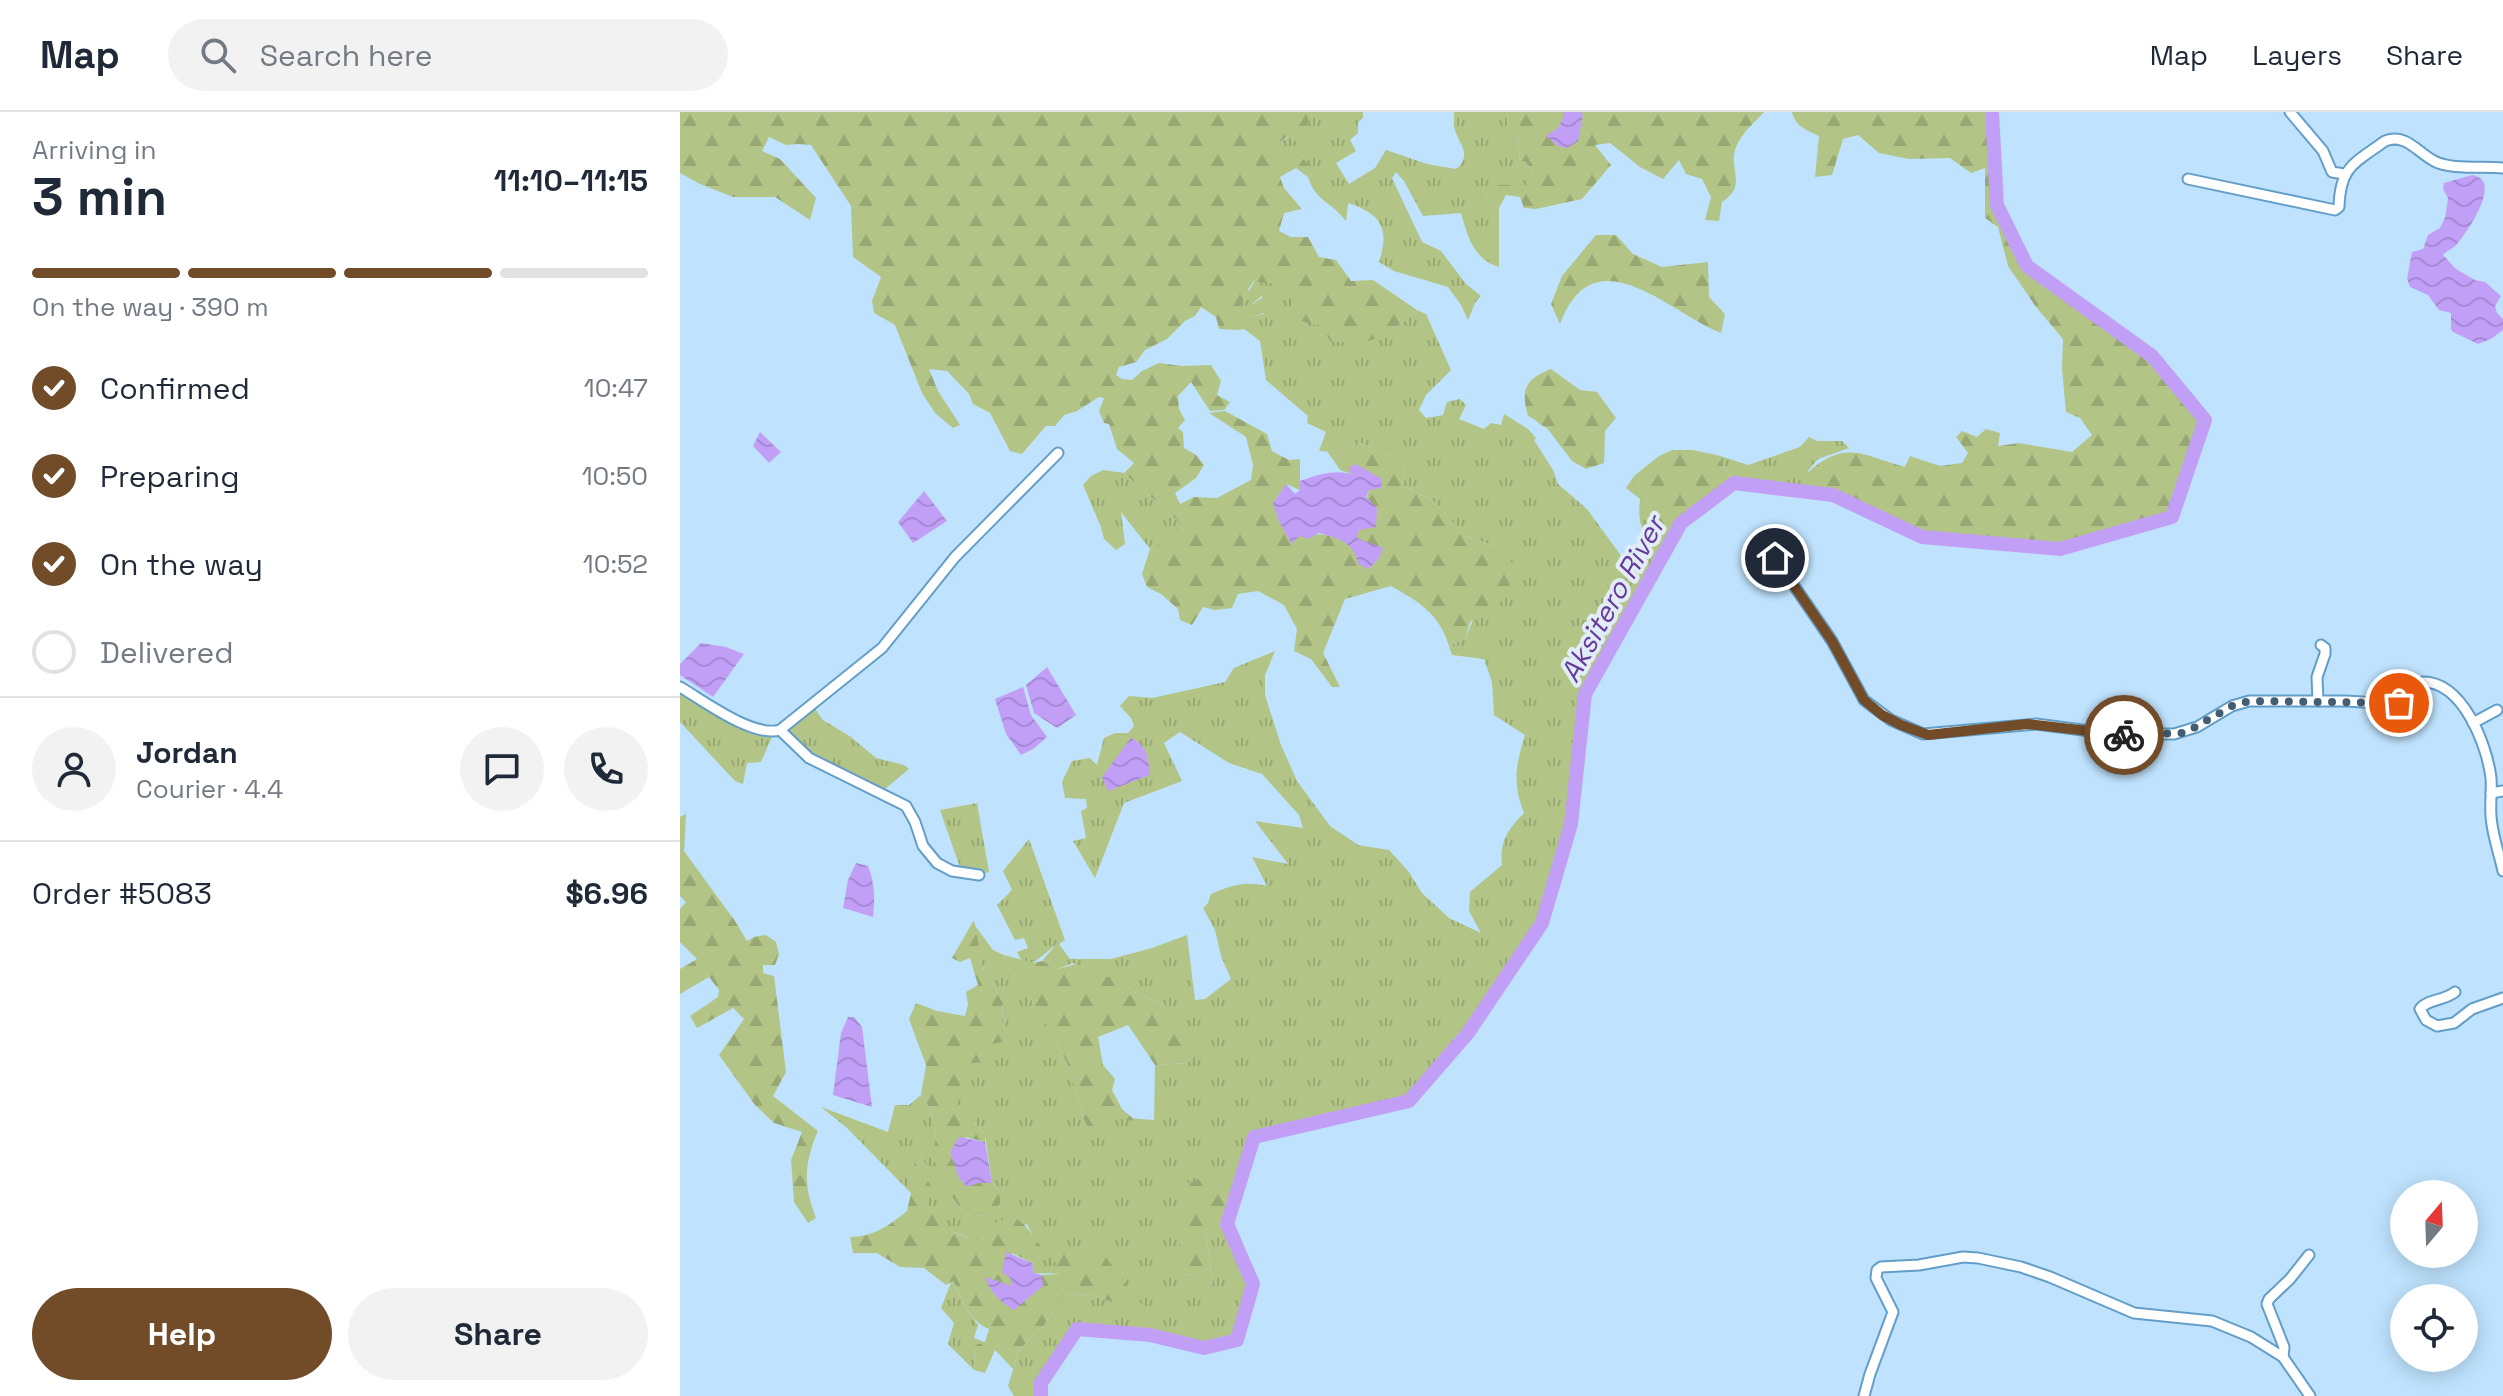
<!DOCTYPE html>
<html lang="en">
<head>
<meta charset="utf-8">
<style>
	:root { --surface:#fff; --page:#f2f2f3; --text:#1f2937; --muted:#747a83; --line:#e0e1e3; --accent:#724c29 }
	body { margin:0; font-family:"Space Grotesk",sans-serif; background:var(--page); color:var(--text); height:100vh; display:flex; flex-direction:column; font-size:30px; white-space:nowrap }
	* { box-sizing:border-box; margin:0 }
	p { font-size:26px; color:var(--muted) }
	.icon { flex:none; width:44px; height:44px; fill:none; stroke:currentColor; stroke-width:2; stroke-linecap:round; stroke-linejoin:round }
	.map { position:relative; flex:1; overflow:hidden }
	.side { display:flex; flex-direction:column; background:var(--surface); width:680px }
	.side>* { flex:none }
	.needle { width:52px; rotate:19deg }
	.fabs { position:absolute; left:1710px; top:1068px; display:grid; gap:16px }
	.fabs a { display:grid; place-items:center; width:88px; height:88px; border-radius:50%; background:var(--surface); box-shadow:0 4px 20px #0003; font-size:40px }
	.pin { position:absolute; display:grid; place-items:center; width:68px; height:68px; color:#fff; margin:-34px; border:4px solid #fff; border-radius:50%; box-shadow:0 2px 8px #0007 }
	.courier { position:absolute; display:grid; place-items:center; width:80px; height:80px; margin:-40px; border:6px solid #724c29; border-radius:50%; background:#fff; color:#222; box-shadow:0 2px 10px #0007 }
	.head em { font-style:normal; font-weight:600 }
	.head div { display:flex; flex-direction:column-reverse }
	.head { display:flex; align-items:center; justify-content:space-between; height:136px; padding:0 32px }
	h1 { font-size:52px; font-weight:600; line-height:60px }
	.bar { display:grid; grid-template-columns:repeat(4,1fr); gap:12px 8px; align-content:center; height:96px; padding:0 32px }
	.bar i { height:10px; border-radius:6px; background:var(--line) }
	.bar .active { background:var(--accent) }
	.bar p { grid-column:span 4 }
	.line { display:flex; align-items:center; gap:20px; padding:0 32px; border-top:2px solid var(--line) }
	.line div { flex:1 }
	.round { display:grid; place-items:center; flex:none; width:84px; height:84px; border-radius:42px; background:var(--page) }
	ol { padding:0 32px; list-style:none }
	li { display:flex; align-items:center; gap:24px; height:88px }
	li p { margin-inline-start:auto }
	li .icon { padding:8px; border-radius:50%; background:var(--accent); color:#fff; stroke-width:4 }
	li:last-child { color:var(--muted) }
	li i { width:44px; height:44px; border:4px solid var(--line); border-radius:50% }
	.action { display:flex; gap:16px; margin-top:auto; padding:16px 32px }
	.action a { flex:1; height:92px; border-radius:48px; background:var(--accent); color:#fff; font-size:32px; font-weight:600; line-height:92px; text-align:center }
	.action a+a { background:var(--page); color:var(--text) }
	header { display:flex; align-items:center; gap:48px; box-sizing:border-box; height:112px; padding:0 40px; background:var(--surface); border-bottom:2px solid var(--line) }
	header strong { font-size:38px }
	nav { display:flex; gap:44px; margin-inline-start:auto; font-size:28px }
	.search { width:560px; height:72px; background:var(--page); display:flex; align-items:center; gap:20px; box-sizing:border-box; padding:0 28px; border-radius:44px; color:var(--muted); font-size:30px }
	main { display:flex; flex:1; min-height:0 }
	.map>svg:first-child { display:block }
	.grass { fill:url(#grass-tufts) }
	.forest { fill:url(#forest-firs) }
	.water { fill:url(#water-waves) }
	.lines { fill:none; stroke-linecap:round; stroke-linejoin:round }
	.river { stroke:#c29ff7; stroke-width:14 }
	.street-casing { stroke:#639ec9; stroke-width:13 }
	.street { stroke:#fff; stroke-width:9 }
	.done { stroke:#435e72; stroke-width:8; stroke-dasharray:0 14.4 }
	.route { stroke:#724c29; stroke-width:10 }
	.labels { text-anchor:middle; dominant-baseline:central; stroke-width:8; stroke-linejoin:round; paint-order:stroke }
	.water-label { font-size:28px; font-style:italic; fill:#67399d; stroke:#e1edf6 }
</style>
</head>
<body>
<header>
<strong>Map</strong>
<div class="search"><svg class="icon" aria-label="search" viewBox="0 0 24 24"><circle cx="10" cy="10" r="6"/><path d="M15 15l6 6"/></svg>Search here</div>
<nav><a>Map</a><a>Layers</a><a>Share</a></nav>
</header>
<main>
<section class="side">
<div class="head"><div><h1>3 min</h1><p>Arriving in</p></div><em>11:10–11:15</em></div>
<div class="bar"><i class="active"></i><i class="active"></i><i class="active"></i><i></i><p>On the way · 390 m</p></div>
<ol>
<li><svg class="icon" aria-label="check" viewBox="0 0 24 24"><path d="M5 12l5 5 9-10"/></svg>Confirmed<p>10:47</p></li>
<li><svg class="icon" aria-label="check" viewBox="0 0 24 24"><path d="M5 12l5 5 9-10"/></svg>Preparing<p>10:50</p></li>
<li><svg class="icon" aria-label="check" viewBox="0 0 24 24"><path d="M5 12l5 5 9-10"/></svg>On the way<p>10:52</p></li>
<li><i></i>Delivered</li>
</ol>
<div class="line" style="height:144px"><a class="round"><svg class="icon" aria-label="person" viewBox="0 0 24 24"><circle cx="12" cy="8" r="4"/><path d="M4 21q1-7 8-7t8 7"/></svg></a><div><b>Jordan</b><p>Courier · 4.4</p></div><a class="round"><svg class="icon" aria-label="chat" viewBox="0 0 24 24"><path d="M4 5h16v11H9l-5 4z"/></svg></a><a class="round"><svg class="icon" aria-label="phone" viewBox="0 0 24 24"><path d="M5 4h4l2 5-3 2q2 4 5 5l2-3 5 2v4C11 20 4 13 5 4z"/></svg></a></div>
<div class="line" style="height:104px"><div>Order #5083</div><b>$6.96</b></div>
<div class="action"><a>Help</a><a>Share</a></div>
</section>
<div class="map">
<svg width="1823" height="1284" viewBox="0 0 1823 1284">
	<defs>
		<pattern id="grass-tufts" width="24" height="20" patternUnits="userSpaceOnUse" patternTransform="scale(2)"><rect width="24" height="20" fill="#b2c486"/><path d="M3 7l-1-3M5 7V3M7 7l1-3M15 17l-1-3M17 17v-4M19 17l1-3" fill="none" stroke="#97a874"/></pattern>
		<pattern id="forest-firs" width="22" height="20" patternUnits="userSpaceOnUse" patternTransform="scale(2)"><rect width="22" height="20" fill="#b2c486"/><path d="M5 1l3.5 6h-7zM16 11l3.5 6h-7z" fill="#97a874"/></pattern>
		<pattern id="water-waves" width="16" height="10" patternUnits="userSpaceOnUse" patternTransform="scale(2)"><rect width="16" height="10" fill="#c29ff7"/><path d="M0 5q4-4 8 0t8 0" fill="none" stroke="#a588d4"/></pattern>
	</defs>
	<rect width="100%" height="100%" fill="#bfe3fe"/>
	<g class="grass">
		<path d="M 628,0 L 683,0 L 683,5 L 678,11 L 678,21 L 670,28 L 676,39 L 656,51 L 669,72 L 695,56 L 706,38 L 747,52 L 776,57 C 791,44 782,36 776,21 C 773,14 774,7 774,0 L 827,0 L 828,18 L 838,23 L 840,49 L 845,49 L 852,59 L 847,73 L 815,73 L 806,85 L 819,96 L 819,155 C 793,147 788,125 781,101 L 743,104 L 724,69 L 716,60 L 712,66 L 742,130 L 761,139 L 786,172 L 801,184 L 795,191 L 788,208 L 781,193 L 768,175 L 714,159 L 699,150 C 710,116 701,102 668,91 L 666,109 C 652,90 635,89 628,65 L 635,58 L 593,34 L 626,15 Z"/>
		<path d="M 611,156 L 641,213 L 711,220 L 737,198 L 746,202 L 771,258 L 746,283 L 739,298 L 746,306 L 763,303 L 767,290 L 780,287 L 786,293 L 779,307 L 804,317 L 811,311 L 821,313 L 824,302 L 848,317 L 856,326 L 854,328 L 873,358 L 878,372 L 907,397 L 942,445 L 961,448 L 974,432 C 959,418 958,406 960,387 L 946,376 L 954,364 L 989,431 L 905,582 L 891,712 L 862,811 L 788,921 L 729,989 L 574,1022 L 564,1058 L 524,1058 L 513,1119 L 489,1145 L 498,1161 L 519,1165 L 533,1175 L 526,1123 L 535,1107 L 547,1112 L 573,1172 L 557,1228 L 524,1236 L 470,1223 L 395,1219 L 361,1270 L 361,1284 L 334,1284 L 328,1274 L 339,1238 L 364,1213 L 385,1182 L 415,1184 L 451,1197 L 383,1162 L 354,1161 L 352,1151 L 366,1138 L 356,1131 L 347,1112 L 306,1128 L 291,1126 L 265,1117 L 245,1091 L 247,1056 L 240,1041 L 226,1076 L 167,1016 L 141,995 L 208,1020 L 215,993 L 229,993 L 241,983 L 252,1000 L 256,1026 L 273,1086 L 284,1102 L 304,1104 L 320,1079 L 312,1071 L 305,1023 L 276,991 L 279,953 L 309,933 L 329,927 L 322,910 L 323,891 L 303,857 L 293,811 L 313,838 L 324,843 L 331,861 L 339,862 L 347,871 L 355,900 L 370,917 L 390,957 L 403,1005 L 408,1016 L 434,1005 L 474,1008 L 475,953 L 508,951 L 485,893 L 454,880 L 443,869 L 411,871 L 403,855 L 393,851 L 378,857 L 362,849 L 376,833 L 353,851 L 341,848 L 337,840 L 348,836 L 344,826 L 335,828 L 317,793 L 332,778 L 323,759 L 349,727 L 385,828 L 379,832 L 390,847 L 431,847 L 472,836 L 507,823 L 515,888 L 525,887 L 551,867 L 541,844 L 535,818 L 523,796 L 528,791 L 531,782 C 552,773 565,769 587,774 L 572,745 L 608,752 L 575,709 L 623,716 L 619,703 L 582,662 L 549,651 L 500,620 L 484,631 L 502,669 L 444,691 L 415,766 L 393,729 L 406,726 L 401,699 L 407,696 L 406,687 L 385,686 L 382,670 L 392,649 L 410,646 L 417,653 L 424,626 L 435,621 L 448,621 L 454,614 L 451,606 L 440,594 L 449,584 L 472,586 L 545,570 L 554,556 L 595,539 L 585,563 L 585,583 L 601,633 L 617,669 L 650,714 L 678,733 L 709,738 L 729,760 L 742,781 L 769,806 L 801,821 L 789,799 L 790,780 L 822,753 C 819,730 828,717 844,701 C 832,671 836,652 845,623 L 814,603 L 812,570 L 804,547 L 772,543 L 769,534 L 786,526 L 820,436 L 785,424 L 749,385 L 739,383 L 724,374 L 723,346 L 702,342 L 682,331 L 658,340 L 639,339 L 646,320 L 627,311 L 628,304 L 586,268 L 580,229 L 564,217 L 559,218 L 570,205 L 584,202 L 582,184 L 569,194 L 560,193 L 575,169 Z"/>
		<polygon points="1129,325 1137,329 1162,329 1169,336 1138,347 1127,360 1153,383 1054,371 1037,343 1068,353 1120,335"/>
		<polygon points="423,358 444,361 496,407 503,421 470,437 441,400 445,432 436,438 424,427 421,415 403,373 411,364"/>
		<polygon points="0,575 76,618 94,620 81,650 67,651 63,672 55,669 0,610"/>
		<polygon points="135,589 136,598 143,608 171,625 196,646 224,653 229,657 200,681 129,646 100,618"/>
		<polygon points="297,691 309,760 299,763 282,761 260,698"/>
		<polygon points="272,1168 286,1196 298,1213 294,1226 305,1230 295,1233 294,1258 268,1232 274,1211 261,1196"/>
	</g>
	<g class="forest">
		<path d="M 0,0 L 628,0 L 627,34 L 607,25 L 594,34 L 620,44 L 635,58 L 628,65 L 616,56 L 600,65 L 604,76 L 622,97 L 604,101 L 599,119 L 611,125 L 628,125 L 639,145 L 656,148 L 671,169 L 693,168 L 737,198 L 711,220 L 681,232 L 650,229 L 641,213 C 607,214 609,181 610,157 L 590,172 L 574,169 L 568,177 L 570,184 L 565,186 L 560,193 L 569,194 L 598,176 L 604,180 C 596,198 588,201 570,205 L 559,218 L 539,217 L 536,205 L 521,195 L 515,204 L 505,209 L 487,227 L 465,238 L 456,250 L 439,255 L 436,263 L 442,267 L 452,268 L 462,259 L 479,251 L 501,254 L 531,253 L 541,269 L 537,283 L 550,290 L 544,298 L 530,299 L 511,270 L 498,284 L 499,297 L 505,308 L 498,316 L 503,320 L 504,336 L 516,343 L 524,353 L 516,366 L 495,381 L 500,392 L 514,385 L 537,386 L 571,368 L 573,353 L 566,325 L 529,301 L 545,299 L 587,322 L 592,339 L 609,348 L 620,347 L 620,378 L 606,372 L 619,424 C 656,418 668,428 689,457 L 699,446 L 676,426 L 689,378 L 671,362 L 660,358 L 647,339 L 658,340 L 682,331 L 702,342 L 723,346 L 724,374 L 739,383 L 749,385 L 785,424 L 820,436 L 838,458 L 818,494 L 790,510 L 786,526 L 769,534 C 759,501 739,490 711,474 L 665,487 L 643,541 L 660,575 L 652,575 L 631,547 L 614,539 L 617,517 L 604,493 L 578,479 L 558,482 L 552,496 L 535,498 L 523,495 L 512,513 L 500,508 L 498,497 L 481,482 L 467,475 L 462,462 L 470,437 L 503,420 L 496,407 L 444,361 L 454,351 L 437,337 L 429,312 L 424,311 L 419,299 L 424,286 L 419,285 L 397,299 L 384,303 L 375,314 L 366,314 L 342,342 L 330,339 L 310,301 L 293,292 L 289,282 L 267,259 L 249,257 L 258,279 L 280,313 L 273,316 L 255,301 L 242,281 L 215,213 L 194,201 L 192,189 L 201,165 L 173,145 L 171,94 L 131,33 L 118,32 L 106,33 L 89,25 L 82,39 L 100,47 L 136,86 L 130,108 L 95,85 L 53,85 L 20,72 L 0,61 Z"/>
		<path d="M 827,0 L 1084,0 C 1072,13 1057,25 1054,43 C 1052,62 1065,75 1042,90 L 1039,109 L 1025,108 L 1031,85 L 1022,67 L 1006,62 L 999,48 L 983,67 L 960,55 L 930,31 L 915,33 L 931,53 L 902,87 L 856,97 L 844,96 L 840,85 L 826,83 L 819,96 L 806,85 L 815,73 L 847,73 L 852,59 L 845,49 L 840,49 L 838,23 L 828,18 Z"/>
		<path d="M 1112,0 L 1312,0 L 1317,93 L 1347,154 L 1472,244 L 1525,308 L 1492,405 L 1380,437 L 1242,425 L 1153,383 L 1127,361 C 1166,327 1181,343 1225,355 L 1230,344 L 1260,354 L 1282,351 L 1288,341 L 1276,325 L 1282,319 L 1297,325 L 1306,317 L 1320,321 L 1318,334 L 1339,331 L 1392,340 L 1412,323 L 1400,306 L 1386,300 L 1382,257 L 1383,227 L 1356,195 L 1328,154 L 1318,115 L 1305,106 L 1305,56 L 1291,61 L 1270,46 L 1229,47 L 1199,41 L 1178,23 L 1163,27 L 1152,63 L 1135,65 L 1139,24 C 1126,18 1115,14 1112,0 Z"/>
		<path d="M 916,123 L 936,123 L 953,142 L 982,155 L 1028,150 L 1029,185 L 1045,202 L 1041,221 C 987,199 914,121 880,212 L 871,192 L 882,164 Z"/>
		<path d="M 871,257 L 900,278 L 917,280 L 936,306 L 925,319 L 924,351 L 906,357 L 892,349 L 867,316 C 859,313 856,307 848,304 C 840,277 846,267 871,257 Z"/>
		<polygon points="992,338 1012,338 1037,343 1054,371 1001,411 989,431 954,364 979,344"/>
		<path d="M 6,702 L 4,739 L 55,809 L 67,829 L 74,825 L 86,823 L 96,830 L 99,842 L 95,853 L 83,853 L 83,861 L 94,864 L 106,960 L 93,984 L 138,1019 C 124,1051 123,1073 136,1106 L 128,1111 L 114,1090 L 111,1048 L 122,1020 L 94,1011 L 75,993 L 39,943 L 64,907 L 53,896 L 17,916 L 10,904 L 38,885 L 39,878 L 29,865 L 0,882 L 0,857 L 17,847 L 0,830 L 0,797 L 6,790 L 0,784 L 0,705 Z"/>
		<polygon points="294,808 303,857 323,891 322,910 330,928 309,933 302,950 279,953 287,980 276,991 305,1023 305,1030 285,1025 298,1071 312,1071 320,1079 320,1092 304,1104 284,1102 273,1086 252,1044 256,1026 252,1000 241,983 246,953 229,907 236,891 257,899 285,904 288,893 286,880 298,873 290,846 280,850 272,846"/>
		<polygon points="324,843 353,851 362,849 378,857 396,852 403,855 410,867 428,865 443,869 454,880 485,893 505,906 515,946 508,951 475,953 448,913 418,925 423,953 435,967 432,978 442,997 456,1009 434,1006 420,1027 408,1016 403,1005 390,957 370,917 355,900 347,872 339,862 331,861"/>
		<path d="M 240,1041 L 247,1056 L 247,1068 L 253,1077 L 245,1091 C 267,1119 270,1123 306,1128 L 313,1112 L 331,1104 C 353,1115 349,1125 366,1138 L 352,1151 L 332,1141 L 330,1166 L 333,1175 L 325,1174 L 316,1168 L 336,1196 L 362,1174 L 362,1163 L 382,1162 L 373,1147 L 386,1138 L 410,1146 L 423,1142 L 464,1195 L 451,1197 L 415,1184 L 385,1182 L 364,1213 L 339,1238 L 333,1257 L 315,1238 L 305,1261 L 294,1258 L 295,1233 L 305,1230 L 309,1217 C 289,1209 282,1187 273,1169 L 266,1173 L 244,1156 L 220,1155 L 197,1141 L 173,1141 L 170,1125 C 193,1125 210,1113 227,1099 L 231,1081 L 226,1076 L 235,1053 L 232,1042 Z"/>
		<polygon points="523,1058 564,1058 547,1112 535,1108 526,1123 533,1176 519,1165 498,1161 489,1145 512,1119 491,1114 505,1089 504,1073 518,1067"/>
	</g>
	<g class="water">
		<path d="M 884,0 L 901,0 L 903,3 L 898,29 L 887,36 L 878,34 L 866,24 C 877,18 882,13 884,0 Z"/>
		<path d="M 1792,63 C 1823,67 1789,118 1777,132 C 1773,137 1767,138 1763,143 L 1776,157 L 1795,168 L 1805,170 L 1821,184 L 1815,194 L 1817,201 L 1823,207 L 1823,218 L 1811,227 L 1798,232 L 1773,220 L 1771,217 L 1771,201 L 1759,198 L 1748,183 L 1730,175 L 1727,167 L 1732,140 L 1743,137 L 1748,123 L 1760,116 L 1765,106 L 1768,86 L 1763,77 L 1764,71 Z"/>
		<polygon points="80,320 101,340 89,351 73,334"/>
		<path d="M 676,352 L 702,367 L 701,376 L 689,378 L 686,385 L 697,396 L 696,415 L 679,418 L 677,426 L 703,436 L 699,446 L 689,457 L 678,452 C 675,431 658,426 639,421 L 628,427 L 619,424 L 612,432 L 599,410 L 593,391 L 606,372 L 615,382 L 620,378 L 620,369 C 637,363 653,357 671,362 L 669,356 Z"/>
		<polygon points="244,379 267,409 233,431 218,410"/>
		<polygon points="21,531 46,535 64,542 33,585 0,563 0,552"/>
		<polygon points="367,555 396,603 377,616 354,601 346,573"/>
		<polygon points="343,575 351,603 367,625 353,637 341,643 326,622 315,587"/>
		<path d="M 451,626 C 468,634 468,646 470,663 L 428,679 L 422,665 Z"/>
		<path d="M 176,751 L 188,754 C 195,772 195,786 193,805 L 163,796 L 168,768 Z"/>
		<polygon points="168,905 174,905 182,915 192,995 153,983 161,921"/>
		<polygon points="279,1025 305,1030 312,1071 298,1071 287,1075 279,1066 270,1040"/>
		<path d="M 326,1140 L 352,1151 L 354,1161 L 362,1163 L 363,1174 L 334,1198 C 319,1189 311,1181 305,1165 L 332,1174 L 330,1166 L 322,1160 Z"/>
	</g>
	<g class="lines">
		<polyline class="river" points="361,1284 361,1271 397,1217 470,1223 524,1236 557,1228 573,1172 547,1112 574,1025 729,989 788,921 862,811 891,712 905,582 1001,411 1054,371 1153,383 1242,425 1380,437 1492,405 1525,308 1472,244 1347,154 1317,93 1312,0"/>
		<defs>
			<g id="street">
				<polyline points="1610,0 1643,39 1652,60 1664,62"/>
				<path d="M 1508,67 L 1655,98 L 1659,95 C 1660,54 1675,51 1705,29 C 1726,21 1737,40 1754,49 C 1770,58 1804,54 1823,56"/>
				<path d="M 1095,446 L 1152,529 L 1184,588 L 1211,608 L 1243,622 L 1356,612 L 1433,622 L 1494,622 L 1517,615 L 1552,594 L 1569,589 L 1666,589 L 1715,592 L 1743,570 C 1783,570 1807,633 1811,666 C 1812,679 1810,691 1811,704 C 1812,722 1819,741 1823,759"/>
				<path d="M 0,575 C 24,589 73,626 100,618 L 202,536 L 275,445 L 378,341"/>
				<polyline points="1638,589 1637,565 1645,542 1645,536 1641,533"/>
				<polyline points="1793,611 1817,598"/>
				<polyline points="100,618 129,646 226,694 235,710 243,734 257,751 272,759 299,763"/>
				<polyline points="1811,681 1823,679"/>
				<path d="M 1775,880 C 1764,889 1747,887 1740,897 L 1746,908 L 1757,914 L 1774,911 L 1792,897 L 1823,886"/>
				<polyline points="1603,1245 1604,1235 1587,1192 1589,1187 1610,1167 1629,1143"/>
				<polyline points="1184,1284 1190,1262 1213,1200 1196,1166 1197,1158 1201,1155 1239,1153 1283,1145 1298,1146 1341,1155 1370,1165 1454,1201 1532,1209 1571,1225 1603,1245 1630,1284"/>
			</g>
		</defs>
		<use href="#street" class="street-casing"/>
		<use href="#street" class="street"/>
	</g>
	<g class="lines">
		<polyline class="done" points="1444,623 1505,621 1552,594 1569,589 1719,591"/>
		<polyline class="route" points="1095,446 1152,529 1184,588 1202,603 1221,613 1248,623 1347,612 1444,623"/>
	</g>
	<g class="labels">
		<g class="water-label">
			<text transform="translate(932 487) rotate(-61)">Aksitero River</text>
		</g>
	</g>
</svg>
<div class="fabs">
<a><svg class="needle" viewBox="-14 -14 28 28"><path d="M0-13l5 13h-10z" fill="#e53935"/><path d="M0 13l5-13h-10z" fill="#747a83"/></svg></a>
<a><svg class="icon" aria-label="locate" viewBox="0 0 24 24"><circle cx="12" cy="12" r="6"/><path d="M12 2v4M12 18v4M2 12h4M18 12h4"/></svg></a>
</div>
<div class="pin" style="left:1719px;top:591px;background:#ea580c"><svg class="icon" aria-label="bag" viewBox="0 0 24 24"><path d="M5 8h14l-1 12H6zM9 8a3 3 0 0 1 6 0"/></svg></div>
<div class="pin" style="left:1095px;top:446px;background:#1f2937"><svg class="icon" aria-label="home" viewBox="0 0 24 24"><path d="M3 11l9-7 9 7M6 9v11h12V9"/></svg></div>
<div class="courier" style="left:1444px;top:623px"><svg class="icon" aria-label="bike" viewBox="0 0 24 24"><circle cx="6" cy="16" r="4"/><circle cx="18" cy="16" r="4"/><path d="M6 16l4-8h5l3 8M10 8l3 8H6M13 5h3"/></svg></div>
</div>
</main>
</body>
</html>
